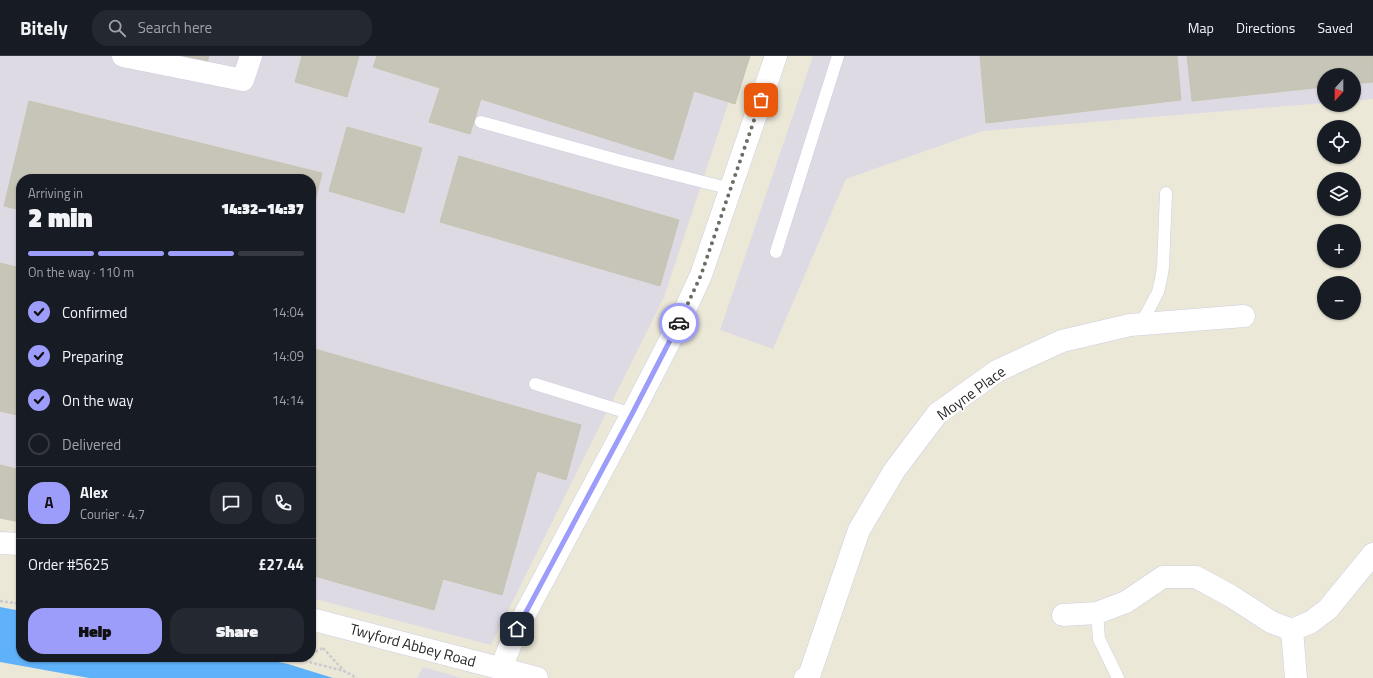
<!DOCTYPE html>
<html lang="en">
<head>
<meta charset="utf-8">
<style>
	:root { --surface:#171b24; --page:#242831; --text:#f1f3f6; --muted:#9ea1a6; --line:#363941; --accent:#9c9cfa }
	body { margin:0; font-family:"Titillium Web",sans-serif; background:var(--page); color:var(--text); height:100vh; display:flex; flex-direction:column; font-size:15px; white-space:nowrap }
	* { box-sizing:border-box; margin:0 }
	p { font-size:13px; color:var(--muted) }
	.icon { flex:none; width:22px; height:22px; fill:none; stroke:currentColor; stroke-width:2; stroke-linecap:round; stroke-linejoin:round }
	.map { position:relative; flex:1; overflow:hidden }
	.side { position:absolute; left:16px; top:118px; width:300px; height:488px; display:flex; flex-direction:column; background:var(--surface); border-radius:16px; box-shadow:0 1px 3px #0004 }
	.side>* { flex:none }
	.needle { width:26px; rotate:201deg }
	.buttons { position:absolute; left:1317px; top:12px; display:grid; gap:8px }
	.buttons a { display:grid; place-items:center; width:44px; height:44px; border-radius:50%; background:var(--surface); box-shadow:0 1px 3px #0004; font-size:20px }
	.pin { position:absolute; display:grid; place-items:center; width:34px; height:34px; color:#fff; margin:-17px; border-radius:8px; box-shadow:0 2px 6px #0006 }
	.courier { position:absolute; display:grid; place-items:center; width:40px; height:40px; margin:-20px; border:3px solid #9c9cfa; border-radius:50%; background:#fff; color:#222; box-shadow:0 1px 5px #0007 }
	.head em { font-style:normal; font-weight:800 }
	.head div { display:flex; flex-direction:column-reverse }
	.head { display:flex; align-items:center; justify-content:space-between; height:68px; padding:0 12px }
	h1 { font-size:26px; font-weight:800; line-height:30px }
	.bar { display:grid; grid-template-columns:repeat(4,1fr); gap:6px 4px; align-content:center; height:48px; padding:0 12px }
	.bar i { height:5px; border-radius:3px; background:var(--line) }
	.bar .current { background:var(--accent) }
	.bar p { grid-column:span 4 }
	.line { display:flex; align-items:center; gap:10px; padding:0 12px; border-top:1px solid var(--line) }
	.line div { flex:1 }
	.round { display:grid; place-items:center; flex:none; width:42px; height:42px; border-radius:16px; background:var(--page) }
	ol { padding:0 12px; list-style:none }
	li { display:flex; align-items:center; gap:12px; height:44px }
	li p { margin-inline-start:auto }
	li .icon { padding:4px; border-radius:50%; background:var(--accent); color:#111; stroke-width:4 }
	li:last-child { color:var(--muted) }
	li i { width:22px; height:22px; border:2px solid var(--line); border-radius:50% }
	.cta { display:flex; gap:8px; margin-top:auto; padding:8px 12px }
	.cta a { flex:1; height:46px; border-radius:16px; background:var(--accent); color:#111; font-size:16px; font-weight:800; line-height:46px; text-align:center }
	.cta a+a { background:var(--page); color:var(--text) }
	header { display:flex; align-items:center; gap:24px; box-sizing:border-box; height:56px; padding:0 20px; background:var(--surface); border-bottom:1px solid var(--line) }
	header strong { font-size:19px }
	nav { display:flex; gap:22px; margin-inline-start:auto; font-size:14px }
	.search { width:280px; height:36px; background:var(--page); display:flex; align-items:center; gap:10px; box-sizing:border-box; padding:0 14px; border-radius:16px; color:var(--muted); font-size:15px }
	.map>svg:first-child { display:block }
	.industrial { fill:#dedae4 }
	.water { fill:#5fb2fa }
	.building { fill:#c7c4b8; stroke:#c8c4b2 }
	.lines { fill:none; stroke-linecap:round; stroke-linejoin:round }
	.service-casing { stroke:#cdcde3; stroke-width:13 }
	.minor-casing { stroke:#cdcde3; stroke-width:23 }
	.tertiary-casing { stroke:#cdcde3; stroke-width:23 }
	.path { stroke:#cbcbcb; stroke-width:2.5; stroke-dasharray:3 2; stroke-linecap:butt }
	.service { stroke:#fff; stroke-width:12 }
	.minor { stroke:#fff; stroke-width:22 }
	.tertiary { stroke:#fff; stroke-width:22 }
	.done { stroke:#6d6b66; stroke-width:4; stroke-dasharray:0 7.2 }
	.route { stroke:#9c9cfa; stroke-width:5 }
	.labels { text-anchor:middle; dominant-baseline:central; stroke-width:3; stroke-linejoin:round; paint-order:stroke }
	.street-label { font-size:15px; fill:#282828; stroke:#fff }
</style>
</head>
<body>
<header>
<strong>Bitely</strong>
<div class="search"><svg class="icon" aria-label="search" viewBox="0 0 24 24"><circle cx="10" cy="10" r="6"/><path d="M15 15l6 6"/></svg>Search here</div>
<nav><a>Map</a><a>Directions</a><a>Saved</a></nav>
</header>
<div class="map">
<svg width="1373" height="622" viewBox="0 0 1373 622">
	<rect width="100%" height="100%" fill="#ece8d8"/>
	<g class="industrial">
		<polygon points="0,0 744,0 664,241 491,589 311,542 311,123 21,123 21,414 0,409"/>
		<polygon points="813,0 1373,0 1373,43 1354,45 1354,19 1324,19 1324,47 982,75 846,123 773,293 720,274"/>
		<polygon points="423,611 462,622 417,622"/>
	</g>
	<polygon class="water" points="0,551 21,555 21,601 254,601 288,608 333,622 89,622 0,606"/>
	<g class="building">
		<polygon points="184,0 209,0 207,7"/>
		<polygon points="302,0 359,0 347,41 295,26"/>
		<polygon points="377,0 750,0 735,48 694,35 673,104 481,43 470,78 429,66 440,32 373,11"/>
		<polygon points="980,0 1177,0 1181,44 986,67"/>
		<polygon points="1187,0 1373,0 1373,26 1354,28 1354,19 1324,19 1324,31 1192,45"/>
		<polygon points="29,45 322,117 311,162 311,123 21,123 21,154 4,150"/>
		<polygon points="347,71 422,92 404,157 329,135"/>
		<polygon points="459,100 679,164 660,230 440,166"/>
		<polygon points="0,207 21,212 21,360 0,355"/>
		<polygon points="311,292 581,369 566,424 537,415 502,539 443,523 434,554 311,519 311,404 317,384 311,382"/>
		<polygon points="0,409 21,414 20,466 0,462"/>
	</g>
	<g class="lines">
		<defs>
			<g id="service">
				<polyline points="481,66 621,105 731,133"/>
				<polyline points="776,196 838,0"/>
				<polyline points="1141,268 1158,236 1161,223 1163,211 1166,137"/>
				<polyline points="535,328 632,358"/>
				<polyline points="1097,557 1099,583 1118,622"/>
			</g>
			<g id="minor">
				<polyline points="123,0 243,24 251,0"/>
				<polyline points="1063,559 1097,557 1126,546 1163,521 1196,521 1231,540 1271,566 1292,574 1311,566 1328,553 1373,498"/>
				<polyline points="1292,574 1296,622"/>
				<polyline points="805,622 809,620 859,474 894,415 937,358 997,315 1062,285 1130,269 1244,260"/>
			</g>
			<g id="tertiary">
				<polyline points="0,487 21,488"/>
				<polyline points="311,563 537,622"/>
				<polyline points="501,612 517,573 632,358 678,269 701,219 776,0"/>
			</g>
		</defs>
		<use href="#service" class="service-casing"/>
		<use href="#minor" class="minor-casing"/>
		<use href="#tertiary" class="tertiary-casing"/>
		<g class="path">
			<polyline points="0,545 21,548"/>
			<polyline points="323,592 344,615"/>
			<polyline points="311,598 323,592"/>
			<polyline points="290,601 344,615 357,622"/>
		</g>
		<use href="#service" class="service"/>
		<use href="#minor" class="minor"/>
		<use href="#tertiary" class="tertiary"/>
	</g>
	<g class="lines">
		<polyline class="done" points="679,267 701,219 761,44"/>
		<polyline class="route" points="517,573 632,358 679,267"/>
	</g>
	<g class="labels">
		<g class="street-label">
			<text transform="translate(971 337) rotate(-36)">Moyne Place</text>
			<text transform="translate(413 589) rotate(15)">Twyford Abbey Road</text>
		</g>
	</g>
</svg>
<div class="buttons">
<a><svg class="needle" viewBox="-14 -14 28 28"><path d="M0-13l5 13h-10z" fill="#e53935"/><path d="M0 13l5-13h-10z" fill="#9ea1a6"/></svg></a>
<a><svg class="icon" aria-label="locate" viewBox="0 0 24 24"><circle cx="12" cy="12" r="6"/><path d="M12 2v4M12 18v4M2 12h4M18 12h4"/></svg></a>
<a><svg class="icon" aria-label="layers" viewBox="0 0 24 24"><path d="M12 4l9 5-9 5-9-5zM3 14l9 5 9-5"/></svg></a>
<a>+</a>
<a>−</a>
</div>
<div class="pin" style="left:761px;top:44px;background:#ea580c"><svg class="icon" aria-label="bag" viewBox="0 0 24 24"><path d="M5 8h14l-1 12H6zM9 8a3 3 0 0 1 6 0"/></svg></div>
<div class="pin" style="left:517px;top:573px;background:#1f2937"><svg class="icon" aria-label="home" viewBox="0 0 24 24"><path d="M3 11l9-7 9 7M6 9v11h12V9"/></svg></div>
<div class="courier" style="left:679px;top:267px"><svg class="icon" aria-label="car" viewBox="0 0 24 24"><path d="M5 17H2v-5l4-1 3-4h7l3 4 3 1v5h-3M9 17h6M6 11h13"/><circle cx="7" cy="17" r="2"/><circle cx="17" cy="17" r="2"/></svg></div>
<section class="side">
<div class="head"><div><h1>2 min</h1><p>Arriving in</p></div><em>14:32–14:37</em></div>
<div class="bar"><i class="current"></i><i class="current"></i><i class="current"></i><i></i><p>On the way · 110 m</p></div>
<ol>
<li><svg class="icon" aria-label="check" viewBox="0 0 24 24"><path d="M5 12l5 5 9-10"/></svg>Confirmed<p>14:04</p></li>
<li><svg class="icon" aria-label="check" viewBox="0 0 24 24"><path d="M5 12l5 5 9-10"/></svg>Preparing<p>14:09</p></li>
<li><svg class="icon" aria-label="check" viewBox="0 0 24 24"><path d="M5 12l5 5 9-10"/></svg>On the way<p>14:14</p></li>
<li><i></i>Delivered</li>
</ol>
<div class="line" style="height:72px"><b class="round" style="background:var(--accent);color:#111">A</b><div><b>Alex</b><p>Courier · 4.7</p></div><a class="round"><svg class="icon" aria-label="chat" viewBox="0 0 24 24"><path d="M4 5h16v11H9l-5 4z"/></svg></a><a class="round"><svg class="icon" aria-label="phone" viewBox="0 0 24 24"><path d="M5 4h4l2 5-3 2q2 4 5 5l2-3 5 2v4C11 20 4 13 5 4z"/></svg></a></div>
<div class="line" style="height:52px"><div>Order #5625</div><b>£27.44</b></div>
<div class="cta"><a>Help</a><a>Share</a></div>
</section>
</div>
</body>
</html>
